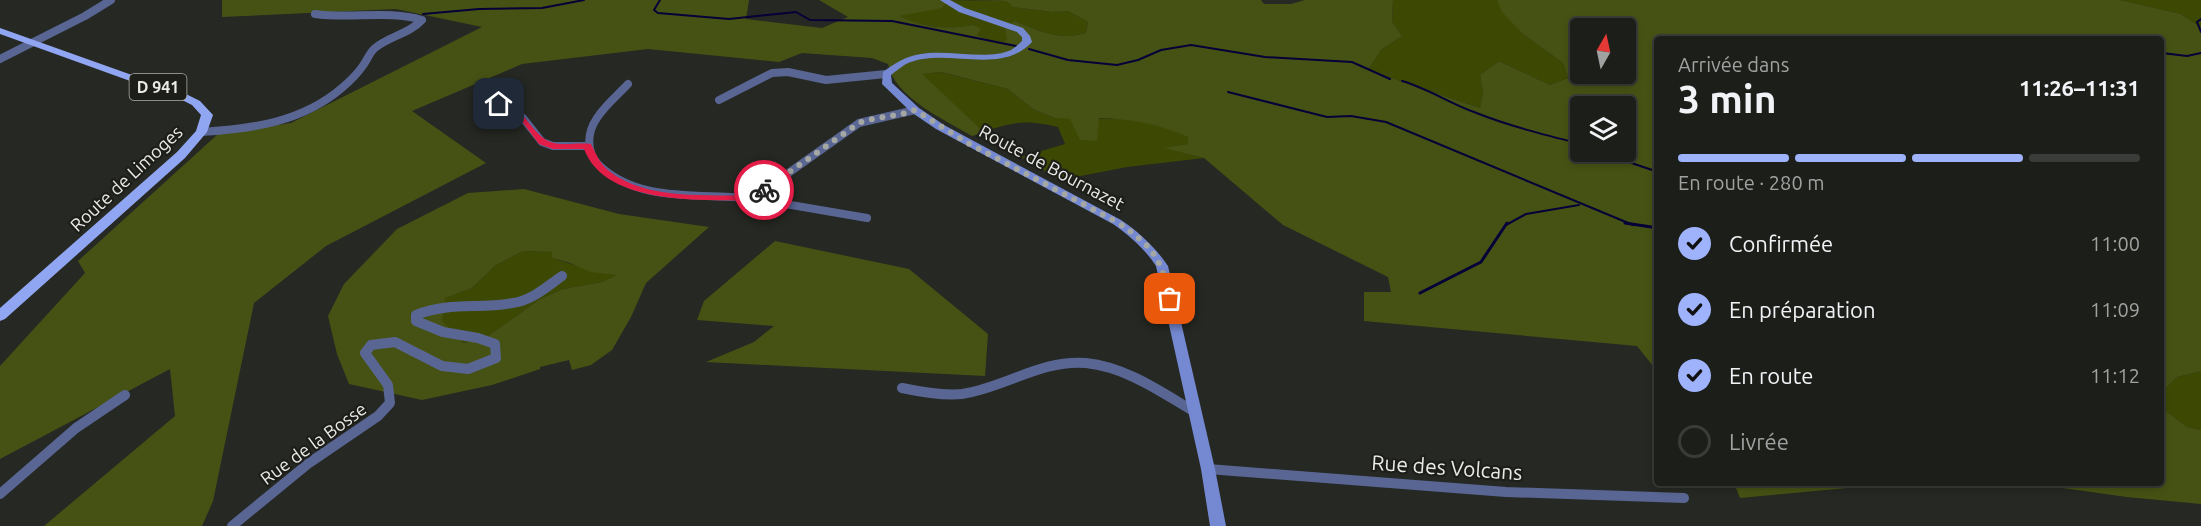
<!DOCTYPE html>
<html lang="fr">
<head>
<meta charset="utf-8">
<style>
	:root { --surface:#1c1e1a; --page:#252723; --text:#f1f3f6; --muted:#a0a2a2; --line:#3a3c39; --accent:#9fb3fd }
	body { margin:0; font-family:Ubuntu,sans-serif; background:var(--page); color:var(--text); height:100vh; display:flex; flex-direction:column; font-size:22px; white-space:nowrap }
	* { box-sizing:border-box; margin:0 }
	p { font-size:20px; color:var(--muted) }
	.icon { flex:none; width:33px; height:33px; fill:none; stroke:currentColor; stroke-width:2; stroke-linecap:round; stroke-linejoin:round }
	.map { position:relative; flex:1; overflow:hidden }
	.sheet { position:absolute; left:1654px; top:36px; width:510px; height:450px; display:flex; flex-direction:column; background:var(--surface); border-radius:6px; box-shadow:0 3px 9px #0003,0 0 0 2px var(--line) }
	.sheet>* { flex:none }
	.needle { width:39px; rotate:9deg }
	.buttons { position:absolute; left:1570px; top:18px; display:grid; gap:12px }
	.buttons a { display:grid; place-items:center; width:66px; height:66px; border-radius:6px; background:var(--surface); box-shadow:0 3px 9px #0003,0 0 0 2px var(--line); font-size:30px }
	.pin { position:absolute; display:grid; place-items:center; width:51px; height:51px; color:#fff; margin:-26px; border-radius:12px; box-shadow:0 3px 9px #0006 }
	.courier { position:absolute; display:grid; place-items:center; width:60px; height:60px; margin:-30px; border:4px solid #e11d48; border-radius:50%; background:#fff; color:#222; box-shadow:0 2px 8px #0007 }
	.summary em { font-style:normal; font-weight:600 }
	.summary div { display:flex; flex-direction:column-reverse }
	.summary { display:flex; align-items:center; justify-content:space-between; height:102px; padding:0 24px }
	h1 { font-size:39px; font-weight:600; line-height:45px }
	.bar { display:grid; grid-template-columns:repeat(4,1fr); gap:9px 6px; align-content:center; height:72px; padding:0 24px }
	.bar i { height:8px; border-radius:4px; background:var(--line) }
	.bar .selected { background:var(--accent) }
	.bar p { grid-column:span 4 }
	ol { padding:0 24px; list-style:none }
	li { display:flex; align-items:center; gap:18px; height:66px }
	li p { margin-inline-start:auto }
	li .icon { padding:6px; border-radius:50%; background:var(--accent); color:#111; stroke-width:4 }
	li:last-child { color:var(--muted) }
	li i { width:33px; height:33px; border:3px solid var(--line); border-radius:50% }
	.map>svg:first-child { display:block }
	.green { fill:#3d4903 }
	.forest { fill:#465214; fill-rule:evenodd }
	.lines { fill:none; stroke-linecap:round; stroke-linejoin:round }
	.stream-far1 { stroke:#050038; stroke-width:2 }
	.stream { stroke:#050038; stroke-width:3 }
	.street-far1 { stroke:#596694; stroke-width:8 }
	.street { stroke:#596694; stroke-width:10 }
	.secondary { fill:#7589d3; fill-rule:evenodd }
	.primary { fill:#91a6f2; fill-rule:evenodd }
	.route { fill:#e11d48 }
	.done { stroke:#a5a7a3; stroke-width:6; stroke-dasharray:0 10.8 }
	.labels { text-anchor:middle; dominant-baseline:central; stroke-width:4.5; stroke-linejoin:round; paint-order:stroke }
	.shield { fill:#1d1e1a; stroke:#acaeaa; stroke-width:1.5 }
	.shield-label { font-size:16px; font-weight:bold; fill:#eaebe8 }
	.street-label { font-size:18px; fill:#eaebe8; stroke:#1d1e1a }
	.near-street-label { font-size:21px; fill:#eaebe8; stroke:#1d1e1a }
</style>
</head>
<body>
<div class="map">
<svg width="2201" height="526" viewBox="0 0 2201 526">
	<rect width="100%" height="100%" fill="#262823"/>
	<g class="green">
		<path d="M 948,0 L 1006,1 L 1013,7 L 1052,12 L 1068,11 L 1088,22 L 1086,33 C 1060,41 1040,31 1015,21 L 1007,41 L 1000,44 L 977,35 L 973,25 C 947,30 922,27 898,16 Z"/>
		<polygon points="1393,0 1497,0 1523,34 1563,63 1568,78 1550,85 1499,61 1480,75 1483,93 1480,108 1368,70 1381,50 1402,36 1392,22"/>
		<polygon points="2120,0 2201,0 2201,27 2181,14"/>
		<path d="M 940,72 L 1008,89 L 1033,109 L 1055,118 L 1131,119 L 1164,126 L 1188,136 L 1188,144 L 1166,148 L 1204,158 L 1127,167 L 1060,180 L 1021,157 L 1065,144 L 1058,127 C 1027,120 1015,121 984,132 L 921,74 Z"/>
		<polygon points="523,251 552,252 552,258 574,265 618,275 602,282 563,289 540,299 488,336 462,343 441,321 444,298 472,288 496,265"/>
		<polygon points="2201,371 2201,430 2187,427 2162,408 2162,392 2177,377"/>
	</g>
	<g class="forest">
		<path d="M 222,0 L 749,0 L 746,19 L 822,28 L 848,17 L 819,0 L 948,0 L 942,8 L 899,16 C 922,27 947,30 973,25 L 981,29 L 977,35 L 1000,44 L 1007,40 L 1005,27 L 1015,21 C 1040,31 1060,41 1086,33 L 1088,22 L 1068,11 L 1052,12 L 1013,7 L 1006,1 L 967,0 L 1261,0 L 1264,4 L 1291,4 L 1305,0 L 1393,0 L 1392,22 L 1402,36 L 1381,50 L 1368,70 L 1480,108 L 1483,93 L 1480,75 L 1499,61 L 1550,85 L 1568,78 L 1563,63 L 1523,34 L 1502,12 L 1497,0 L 2120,0 L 2181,14 L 2201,27 L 2201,371 L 2177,377 L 2162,392 L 2162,39 L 1658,39 L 1657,371 L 1637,346 L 1364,321 L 1364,292 L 1391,292 L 1388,277 L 1283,225 L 1204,158 L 1164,148 L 1188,144 L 1188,137 C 1159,124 1132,119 1099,118 L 1097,141 L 1080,140 L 1070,119 L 1055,118 L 1033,109 L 1008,89 L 941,72 L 922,74 L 984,132 L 972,136 C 945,120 894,97 888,64 L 872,58 L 802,53 L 779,62 L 648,49 L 522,64 L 412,111 L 486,163 L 326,246 L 254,303 L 213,501 L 202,526 L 44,526 L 175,416 L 170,369 L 0,459 L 0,366 L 85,273 L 78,261 L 218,134 L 291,123 L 482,27 L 396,9 L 222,17 ZM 1581,28 L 1626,28 L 1626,74 L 1581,74 ZM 1581,106 L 1626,106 L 1626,152 L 1581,152 Z"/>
		<path d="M 524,189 L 619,214 L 709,227 L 646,283 L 631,317 L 612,350 L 591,365 L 572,370 L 569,360 L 540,367 L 540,369 L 492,385 L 422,400 L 349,384 L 337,354 L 328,316 L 344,284 L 397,229 L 468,193 ZM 523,251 L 552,252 L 552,258 L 570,263 L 590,272 L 617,275 L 602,282 L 563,289 L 540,299 L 488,336 L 463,343 L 442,321 L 445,298 L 472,288 L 496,265 Z"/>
		<polygon points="775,241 909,269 988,334 985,376 706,362 754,342 774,326 697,320 704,301"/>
		<polygon points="2162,408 2187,427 2201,430 2201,504 2127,497 2027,483 2162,483"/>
		<polygon points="1734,483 1900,483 1740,498"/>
	</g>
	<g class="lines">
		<g class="stream-far1">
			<polyline points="660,0 654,10 658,13 729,19 796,12 810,20 892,21 1016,46"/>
			<polyline points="423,14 479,9 542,8 584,0"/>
			<polyline points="2201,19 2197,22 2201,32"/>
			<polyline points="1029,49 1068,60 1117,65 1138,60 1161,50 1191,45 1265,57 1352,62 1390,79"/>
			<polyline points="2162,53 2187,56 2201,53"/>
			<path d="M 1402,81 C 1427,88 1449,103 1474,112 C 1509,126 1545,135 1581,144"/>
			<polyline points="1228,92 1327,117 1351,116 1386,122 1633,225"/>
			<polyline points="1599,152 1658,172"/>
			<polyline points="1506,225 1526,214 1579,205"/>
		</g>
		<g class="stream">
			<polyline points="1625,223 1658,228"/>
			<polyline points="1420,293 1481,262 1507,223"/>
		</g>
		<g class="street-far1">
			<polyline points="0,59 85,16 111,0"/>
			<path d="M 628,84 C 618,95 605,105 597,118 C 587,132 586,152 598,164 C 639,205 704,192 756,199 L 763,191 L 859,123 L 915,110"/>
			<polyline points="719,100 772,73 788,72 826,80 886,74"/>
			<polyline points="499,104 523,118 542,142 553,146 588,146"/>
			<path d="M 201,132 C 252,129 303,122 343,87 C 350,81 357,74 362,67 C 367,61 369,53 375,48 C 390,36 409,34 422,20 C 389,10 350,19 315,14"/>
			<polyline points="756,199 867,218"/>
		</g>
		<g class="street">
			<path d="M 902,388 C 921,392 942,396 962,394 C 1004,388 1042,359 1086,363 C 1126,367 1161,392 1195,412"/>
			<polyline points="1208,469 1506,492 1684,498"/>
			<polyline points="0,494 76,428 125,395"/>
			<path d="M 232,526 L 309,463 L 378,416 L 390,403 L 388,385 L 365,353 L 371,345 L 395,342 L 442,366 L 468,369 L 496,358 L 495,344 L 478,338 L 443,332 L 416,321 L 416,315 C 449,301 484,310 518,302 C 534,298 548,286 562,276"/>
		</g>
		<path class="secondary" d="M 940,0 L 950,0 L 965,8 L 1023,28 L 1030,36 L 1032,42 C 1000,77 945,46 906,64 C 901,67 896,71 891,75 L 892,83 L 919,108 L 944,125 L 1121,220 C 1140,233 1155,247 1168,266 L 1215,469 L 1226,526 L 1210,526 L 1201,469 L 1156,266 C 1145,249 1130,236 1113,224 L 936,129 L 911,112 L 882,84 L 883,72 C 895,63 906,56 921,54 C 948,49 987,61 1011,50 C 1015,48 1019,44 1022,41 L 1022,37 L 1017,32 L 959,12 Z"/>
		<polygon class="primary" points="0,28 188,95 200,101 213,115 207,132 185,158 5,319 0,321 0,308 177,152 196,131 201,115 192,105 180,99 0,34"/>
	</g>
	<path class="route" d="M 496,102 C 521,101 531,133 548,141 C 560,147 577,142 591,144 C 596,154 600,164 609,171 C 647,201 708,194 754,196 L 761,188 L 769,190 L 756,201 C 705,199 606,207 584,149 L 553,149 L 539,144 L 521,120 L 496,106 Z"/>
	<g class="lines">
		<path class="done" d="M 764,190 L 859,123 C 877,116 897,117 915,110 L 966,142 L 1117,222 C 1153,247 1160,255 1170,299"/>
	</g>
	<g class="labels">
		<rect class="shield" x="129.5" y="74" width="57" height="26" rx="4.5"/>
		<g class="shield-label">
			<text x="158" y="87">D 941</text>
		</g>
		<g class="street-label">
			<text transform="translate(1052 167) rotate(28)">Route de Bournazet</text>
			<text transform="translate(126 178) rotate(-43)">Route de Limoges</text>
			<text transform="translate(313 443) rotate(-36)">Rue de la Bosse</text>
		</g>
		<g class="near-street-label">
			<text transform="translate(1447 467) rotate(4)">Rue des Volcans</text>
		</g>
	</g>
</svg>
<div class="buttons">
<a><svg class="needle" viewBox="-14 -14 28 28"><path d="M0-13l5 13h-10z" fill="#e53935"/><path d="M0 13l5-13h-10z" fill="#a0a2a2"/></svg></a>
<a><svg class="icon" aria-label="layers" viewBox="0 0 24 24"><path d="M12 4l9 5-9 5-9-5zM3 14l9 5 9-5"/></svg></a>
</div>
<div class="pin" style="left:1170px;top:299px;background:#ea580c"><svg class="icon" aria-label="bag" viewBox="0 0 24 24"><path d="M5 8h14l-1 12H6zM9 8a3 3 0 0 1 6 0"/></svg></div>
<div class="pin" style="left:499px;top:104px;background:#1f2937"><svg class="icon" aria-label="home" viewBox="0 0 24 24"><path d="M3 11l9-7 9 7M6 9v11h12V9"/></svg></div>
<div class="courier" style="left:764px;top:190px"><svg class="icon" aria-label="bike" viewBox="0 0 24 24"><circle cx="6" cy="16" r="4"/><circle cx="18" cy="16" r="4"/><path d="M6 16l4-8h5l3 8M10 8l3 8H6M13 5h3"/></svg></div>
<section class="sheet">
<div class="summary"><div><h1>3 min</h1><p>Arrivée dans</p></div><em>11:26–11:31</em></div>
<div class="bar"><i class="selected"></i><i class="selected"></i><i class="selected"></i><i></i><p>En route · 280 m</p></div>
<ol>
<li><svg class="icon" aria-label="check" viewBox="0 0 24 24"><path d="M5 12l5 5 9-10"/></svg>Confirmée<p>11:00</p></li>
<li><svg class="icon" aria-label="check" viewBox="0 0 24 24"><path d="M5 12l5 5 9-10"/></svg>En préparation<p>11:09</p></li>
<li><svg class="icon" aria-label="check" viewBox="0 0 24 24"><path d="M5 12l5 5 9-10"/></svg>En route<p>11:12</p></li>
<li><i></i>Livrée</li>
</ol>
</section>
</div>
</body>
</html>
